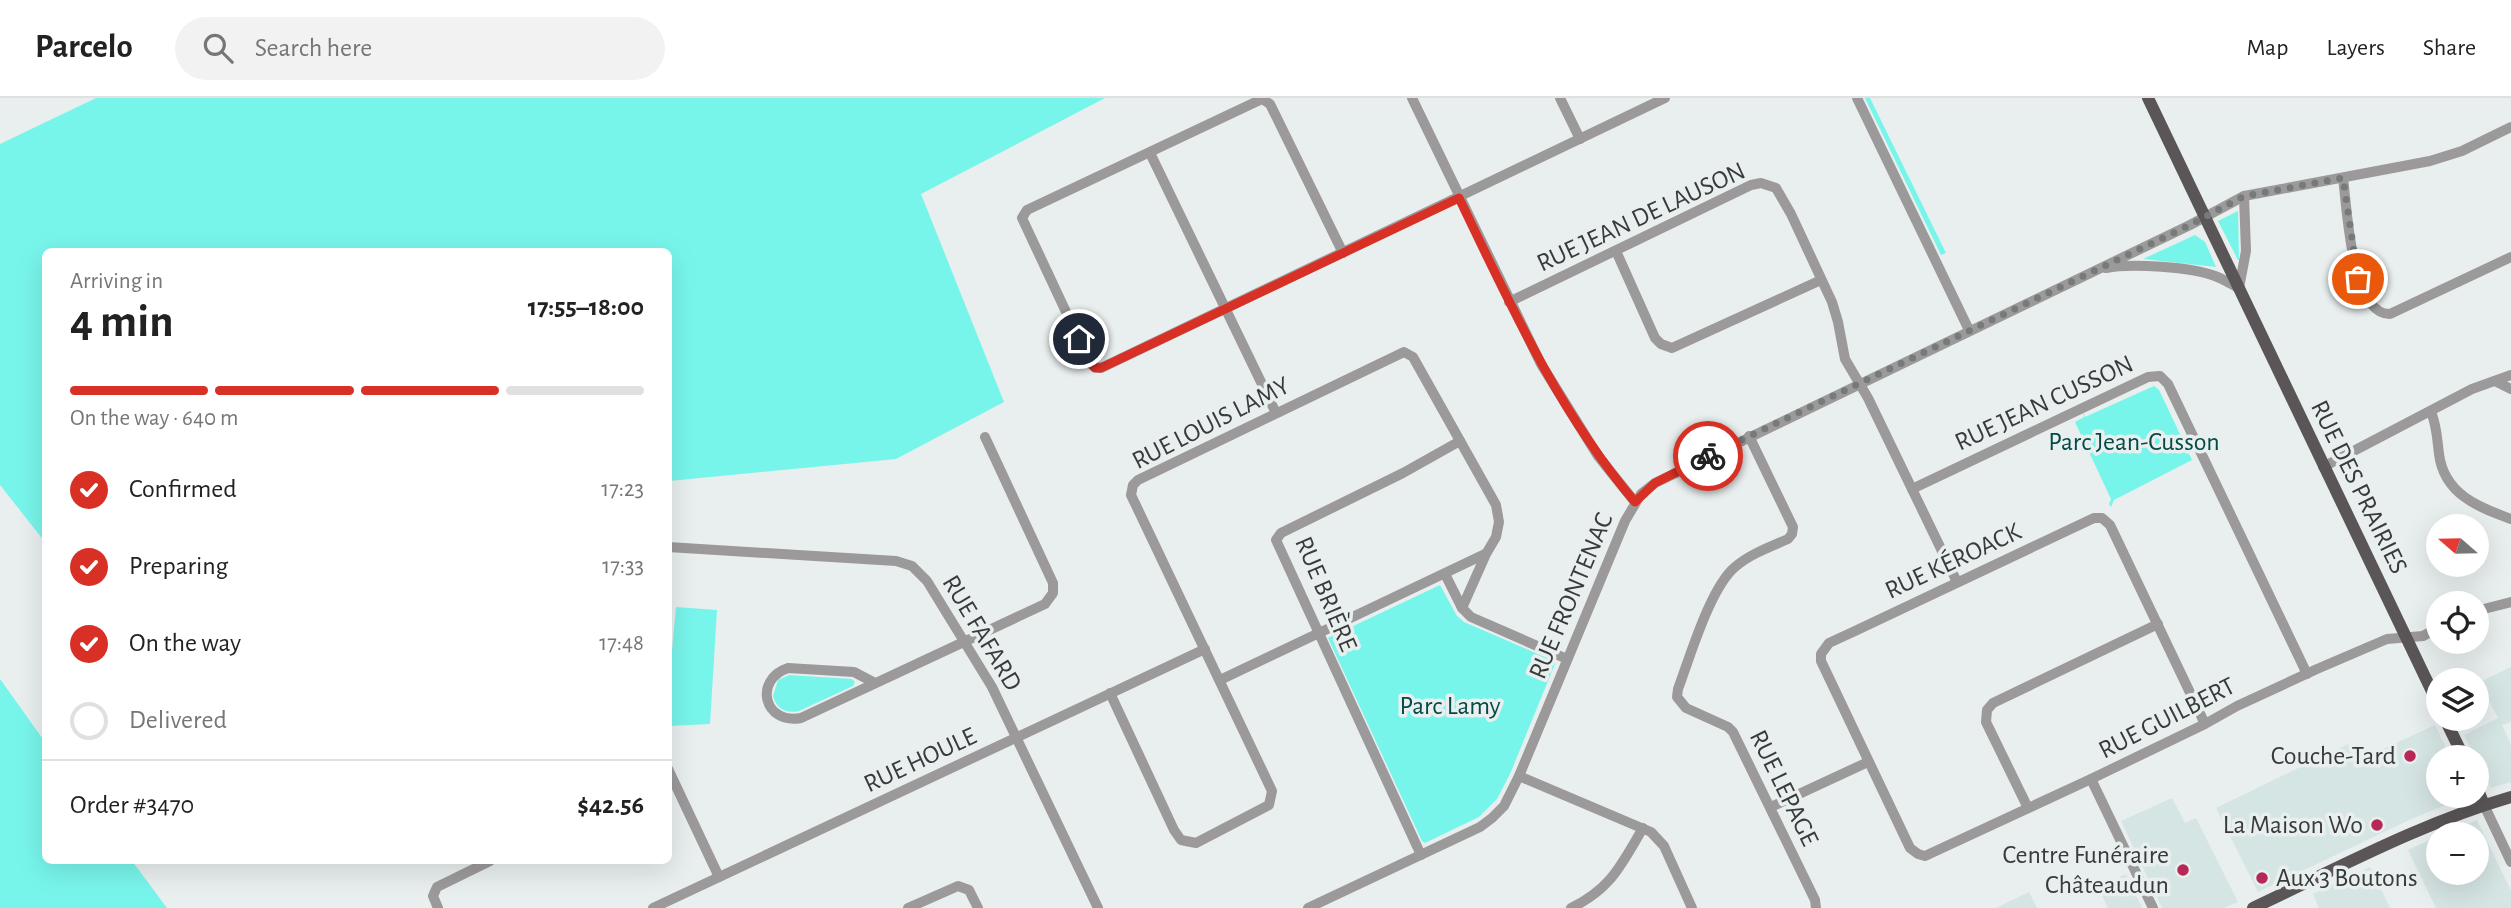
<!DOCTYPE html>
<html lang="en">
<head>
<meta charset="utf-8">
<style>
	:root { --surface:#fff; --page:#f2f2f2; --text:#222; --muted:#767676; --line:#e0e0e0; --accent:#d93025 }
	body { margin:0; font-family:"Alegreya Sans",sans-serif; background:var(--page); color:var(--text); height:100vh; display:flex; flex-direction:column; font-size:26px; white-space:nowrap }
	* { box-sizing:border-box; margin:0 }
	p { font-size:23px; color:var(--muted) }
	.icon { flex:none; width:38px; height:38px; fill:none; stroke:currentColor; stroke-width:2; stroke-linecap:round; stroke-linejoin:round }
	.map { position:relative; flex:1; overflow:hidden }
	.panel { position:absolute; left:42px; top:150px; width:630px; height:616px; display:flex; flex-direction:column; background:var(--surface); border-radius:10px; box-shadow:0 7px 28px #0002 }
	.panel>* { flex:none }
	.needle { width:46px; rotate:290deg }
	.controls { position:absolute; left:2426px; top:416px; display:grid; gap:14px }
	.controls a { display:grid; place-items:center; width:63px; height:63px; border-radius:50%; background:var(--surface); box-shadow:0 7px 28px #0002; font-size:35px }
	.pin { position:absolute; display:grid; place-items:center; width:60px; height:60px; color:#fff; margin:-30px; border:4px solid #fff; border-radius:50%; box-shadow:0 2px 7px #0007 }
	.courier { position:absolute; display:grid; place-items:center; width:70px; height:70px; margin:-35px; border:5px solid #d93025; border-radius:50%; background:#fff; color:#222; box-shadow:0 2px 9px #0007 }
	.summary em { font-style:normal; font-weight:700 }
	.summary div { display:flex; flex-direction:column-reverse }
	.summary { display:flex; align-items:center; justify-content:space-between; height:119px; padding:0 28px }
	h1 { font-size:46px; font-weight:700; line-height:52px }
	.bar { display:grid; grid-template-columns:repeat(4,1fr); gap:10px 7px; align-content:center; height:84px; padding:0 28px }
	.bar i { height:9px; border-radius:5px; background:var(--line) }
	.bar .active { background:var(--accent) }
	.bar p { grid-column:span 4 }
	.line { display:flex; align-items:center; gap:18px; padding:0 28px; border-top:2px solid var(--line) }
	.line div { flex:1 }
	ol { padding:0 28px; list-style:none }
	li { display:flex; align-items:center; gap:21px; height:77px }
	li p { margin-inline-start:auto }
	li .icon { padding:7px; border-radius:50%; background:var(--accent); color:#fff; stroke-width:4 }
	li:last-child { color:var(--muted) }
	li i { width:38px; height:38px; border:4px solid var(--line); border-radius:50% }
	header { display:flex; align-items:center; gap:42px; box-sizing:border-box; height:98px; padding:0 35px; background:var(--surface); border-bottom:2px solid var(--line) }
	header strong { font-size:33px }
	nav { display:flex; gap:38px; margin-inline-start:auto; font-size:24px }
	.search { width:490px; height:63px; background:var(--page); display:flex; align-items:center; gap:18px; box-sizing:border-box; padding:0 24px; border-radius:38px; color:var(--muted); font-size:26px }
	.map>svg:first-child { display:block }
	.built { fill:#d5e5e3 }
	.green { fill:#78f5eb }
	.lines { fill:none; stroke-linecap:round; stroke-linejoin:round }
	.minor { stroke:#9c999a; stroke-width:10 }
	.major { stroke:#5a5556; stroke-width:12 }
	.done { stroke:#767a79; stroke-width:7; stroke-dasharray:0 12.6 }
	.route { stroke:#d93025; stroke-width:9 }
	.poi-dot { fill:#b72857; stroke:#e8efee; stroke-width:2.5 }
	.labels { text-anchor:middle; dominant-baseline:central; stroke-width:7; stroke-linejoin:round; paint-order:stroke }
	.street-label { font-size:26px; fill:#383b3a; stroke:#e8efee }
	.park-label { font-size:26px; fill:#044b47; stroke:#e8efee }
	.poi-label { font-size:26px; fill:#383b3a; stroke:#e8efee; text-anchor:end }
</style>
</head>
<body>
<header>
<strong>Parcelo</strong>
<div class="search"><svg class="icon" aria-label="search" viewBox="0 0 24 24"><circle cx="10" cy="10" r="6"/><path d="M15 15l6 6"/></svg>Search here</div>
<nav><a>Map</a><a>Layers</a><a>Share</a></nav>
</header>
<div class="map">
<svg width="2511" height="810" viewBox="0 0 2511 810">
	<rect width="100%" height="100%" fill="#e8efee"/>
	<g class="built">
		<polygon points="2511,569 2511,624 2502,627 2511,647 2511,684 2491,690 2464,637 2498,620 2480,584"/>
		<polygon points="2435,627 2451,660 2438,660 2438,698 2468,698 2409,722 2258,794 2216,710 2348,646 2357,663"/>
		<polygon points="2172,700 2185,725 2196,720 2238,804 2224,810 2162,810 2121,723"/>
		<polygon points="2477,722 2511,793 2511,810 2436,810 2408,752 2438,738 2438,775 2476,775 2476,737 2442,737"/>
		<polygon points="2370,769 2390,810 2319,810 2313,796"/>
		<polygon points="2126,776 2142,810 2108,810 2098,789"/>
		<polygon points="2029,794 2037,810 1996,810"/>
	</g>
	<g class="green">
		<polygon points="96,0 1105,0 921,96 1004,304 896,361 669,383 668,154 46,154 45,444 0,387 0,46"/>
		<polygon points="1865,0 1870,0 1946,155 1941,157"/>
		<polygon points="2238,113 2239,162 2238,162 2218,123"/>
		<polygon points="2195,137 2205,144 2216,169 2143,161"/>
		<polygon points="2154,288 2159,292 2188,353 2198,348 2188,354 2192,362 2114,402 2111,409 2109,406 2111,401 2075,324 2084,319 2081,311 2085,319"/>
		<polygon points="1440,487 1457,518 1464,524 1554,563 1555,566 1510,676 1497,701 1479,719 1425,745 1422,743 1328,540"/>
		<polygon points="676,509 717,512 710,626 669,628 669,586"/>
		<path d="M 789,577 L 852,581 L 855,584 L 853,588 L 799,613 C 786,616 777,611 773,598 L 778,582 Z"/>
		<polygon points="0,581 45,644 46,763 132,763 167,810 0,810"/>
	</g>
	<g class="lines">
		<g class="minor">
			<polyline points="1412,0 1541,266 1598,358 1635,404"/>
			<polyline points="1560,0 1580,41"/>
			<polyline points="1857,0 1969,232"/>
			<polyline points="1150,55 1276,315"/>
			<path d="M 2343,80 C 2347,109 2351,217 2390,216 L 2511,159"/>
			<polyline points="1616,153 1655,240 1661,246 1672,250 1821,182"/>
			<polyline points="1343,155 1270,6 1262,1 1027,112 1022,120 1090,265 1095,269 1101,270 1665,0"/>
			<path d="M 2106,170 C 2131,165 2192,169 2215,178 C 2223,181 2231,186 2239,190 L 2246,153 L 2244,98"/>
			<polyline points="1509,204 1751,87 1761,85 1776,90 1791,116 1832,204 1838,224 1845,261 1868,300 1957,484"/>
			<polyline points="2495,283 2511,291"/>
			<path d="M 2431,314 C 2437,328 2437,341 2439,356 C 2444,396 2478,409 2511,421"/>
			<path d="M 1749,338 L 1793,429 L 1792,436 L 1788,441 C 1770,449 1750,456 1735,469 C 1710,490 1690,559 1678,591 L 1677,599 L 1686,610 L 1728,629 L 1733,634 L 1815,802 L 1816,810"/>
			<polyline points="2323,369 2472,291 2511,277"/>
			<polyline points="1912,391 2148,279 2160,278 2168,286 2307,576"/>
			<polyline points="668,449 896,463 912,468 927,483 992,589 1098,810"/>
			<polyline points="1445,476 1462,510 1471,519 1567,561"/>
			<polyline points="2476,513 2511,504"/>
			<polyline points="1220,582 1485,456"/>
			<path d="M 875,585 L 854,574 L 788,570 C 753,582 764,627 801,620 L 1045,506 L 1053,495 L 1053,485 L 985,339"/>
			<polyline points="1110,595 1174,732 1181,742 1196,745 1269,707 1272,693 1131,397 1133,387 1138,382 1404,254 1413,259 1496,407 1499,424 1496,439 1486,456 1462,510"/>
			<polyline points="2205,626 2110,427 2102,420 2094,420 1855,533 1829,545 1821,556 1821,563 1910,750 1918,756 1925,758 2091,681 2205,626 2237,608 2317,571 2387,541 2423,538 2438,530"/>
			<polyline points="668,671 719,779"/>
			<polyline points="1519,678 1651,734 1664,748 1692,810"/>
			<polyline points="2091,681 2153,810"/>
			<polyline points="2484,707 2511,764"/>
			<polyline points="1771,709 1868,664"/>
			<polyline points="2028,710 1986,624 1987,612 1993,605 2158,526"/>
			<polyline points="1421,757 1276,442 1281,435 1403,375 1460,343"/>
			<polyline points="438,810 433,798 437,789 490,763"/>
			<polyline points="653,810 1205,551"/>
			<polyline points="908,810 958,788 969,792 978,810"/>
			<polyline points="1308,810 1480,729 1492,720 1504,708 1519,678 1625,423 1641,396 1655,385 2190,127 2244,98 2430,63 2462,53 2511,29"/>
			<path d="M 1571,810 C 1611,791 1621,767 1643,730"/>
		</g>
		<g class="major">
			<polyline points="2148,0 2438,606"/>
			<polyline points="2445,621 2464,660"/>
			<polyline points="2476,687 2484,707"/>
			<path d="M 2253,810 C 2338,770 2421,725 2511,699"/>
		</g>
	</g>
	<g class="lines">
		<polyline class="done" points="1708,358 2190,127 2244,98 2343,80 2358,181"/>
		<path class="route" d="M 1079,241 L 1090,265 L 1095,270 L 1101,270 L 1459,100 C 1510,206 1558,313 1635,404 L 1655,385 L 1708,358"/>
	</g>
	<g class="poi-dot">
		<circle cx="2410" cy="658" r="7"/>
		<circle cx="2377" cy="727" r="7"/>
		<circle cx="2183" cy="772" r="7"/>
		<circle cx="2262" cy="780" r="7"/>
	</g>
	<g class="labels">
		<g class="street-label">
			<text transform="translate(1641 119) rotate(-25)">RUE JEAN DE LAUSON</text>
			<text transform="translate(2044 305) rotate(-25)">RUE JEAN CUSSON</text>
			<text transform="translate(1211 325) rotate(-27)">RUE LOUIS LAMY</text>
			<text transform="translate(2359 389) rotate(64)">RUE DES PRAIRIES</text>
			<text transform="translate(1953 463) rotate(-25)">RUE KÉROACK</text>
			<text transform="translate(1326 496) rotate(67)">RUE BRIÈRE</text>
			<text transform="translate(1571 498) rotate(-67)">RUE FRONTENAC</text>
			<text transform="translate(982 535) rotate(59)">RUE FAFARD</text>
			<text transform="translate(2167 620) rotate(-27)">RUE GUILBERT</text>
			<text transform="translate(920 662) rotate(-25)">RUE HOULE</text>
			<text transform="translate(1784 690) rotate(64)">RUE LEPAGE</text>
		</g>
		<g class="park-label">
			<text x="2134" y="344">Parc Jean-Cusson</text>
			<text x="1450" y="608">Parc Lamy</text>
		</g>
		<g class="poi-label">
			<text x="2396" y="658">Couche-Tard</text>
			<text x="2363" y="727">La Maison Wo</text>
			<text x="2169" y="757">Centre Funéraire<tspan x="2169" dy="30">Châteaudun</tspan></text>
			<text x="2276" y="780" text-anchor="start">Aux 3 Boutons</text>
		</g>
	</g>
</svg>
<div class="controls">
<a><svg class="needle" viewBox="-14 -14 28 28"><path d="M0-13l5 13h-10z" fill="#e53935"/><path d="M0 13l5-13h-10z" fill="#767676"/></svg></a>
<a><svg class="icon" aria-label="locate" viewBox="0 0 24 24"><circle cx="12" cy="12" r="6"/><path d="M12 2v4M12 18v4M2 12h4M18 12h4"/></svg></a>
<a><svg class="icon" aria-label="layers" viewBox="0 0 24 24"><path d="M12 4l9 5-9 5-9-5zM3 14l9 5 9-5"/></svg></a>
<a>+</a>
<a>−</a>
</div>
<div class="pin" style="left:2358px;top:181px;background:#ea580c"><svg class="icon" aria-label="bag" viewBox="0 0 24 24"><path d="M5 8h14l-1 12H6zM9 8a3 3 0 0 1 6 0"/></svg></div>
<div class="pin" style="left:1079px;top:241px;background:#1f2937"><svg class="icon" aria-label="home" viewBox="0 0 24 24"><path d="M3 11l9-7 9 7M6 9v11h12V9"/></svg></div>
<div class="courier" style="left:1708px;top:358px"><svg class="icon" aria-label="bike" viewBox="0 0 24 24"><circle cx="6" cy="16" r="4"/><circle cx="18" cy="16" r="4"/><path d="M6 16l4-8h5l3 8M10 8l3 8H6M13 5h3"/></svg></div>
<section class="panel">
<div class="summary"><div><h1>4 min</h1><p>Arriving in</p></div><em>17:55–18:00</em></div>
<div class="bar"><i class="active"></i><i class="active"></i><i class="active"></i><i></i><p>On the way · 640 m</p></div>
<ol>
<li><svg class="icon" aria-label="check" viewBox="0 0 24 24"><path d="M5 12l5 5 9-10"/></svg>Confirmed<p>17:23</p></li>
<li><svg class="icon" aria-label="check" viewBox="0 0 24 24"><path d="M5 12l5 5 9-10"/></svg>Preparing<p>17:33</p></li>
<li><svg class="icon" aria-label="check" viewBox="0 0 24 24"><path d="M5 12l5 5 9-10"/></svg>On the way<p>17:48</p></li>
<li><i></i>Delivered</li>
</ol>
<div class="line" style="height:91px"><div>Order #3470</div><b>$42.56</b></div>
</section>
</div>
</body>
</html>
